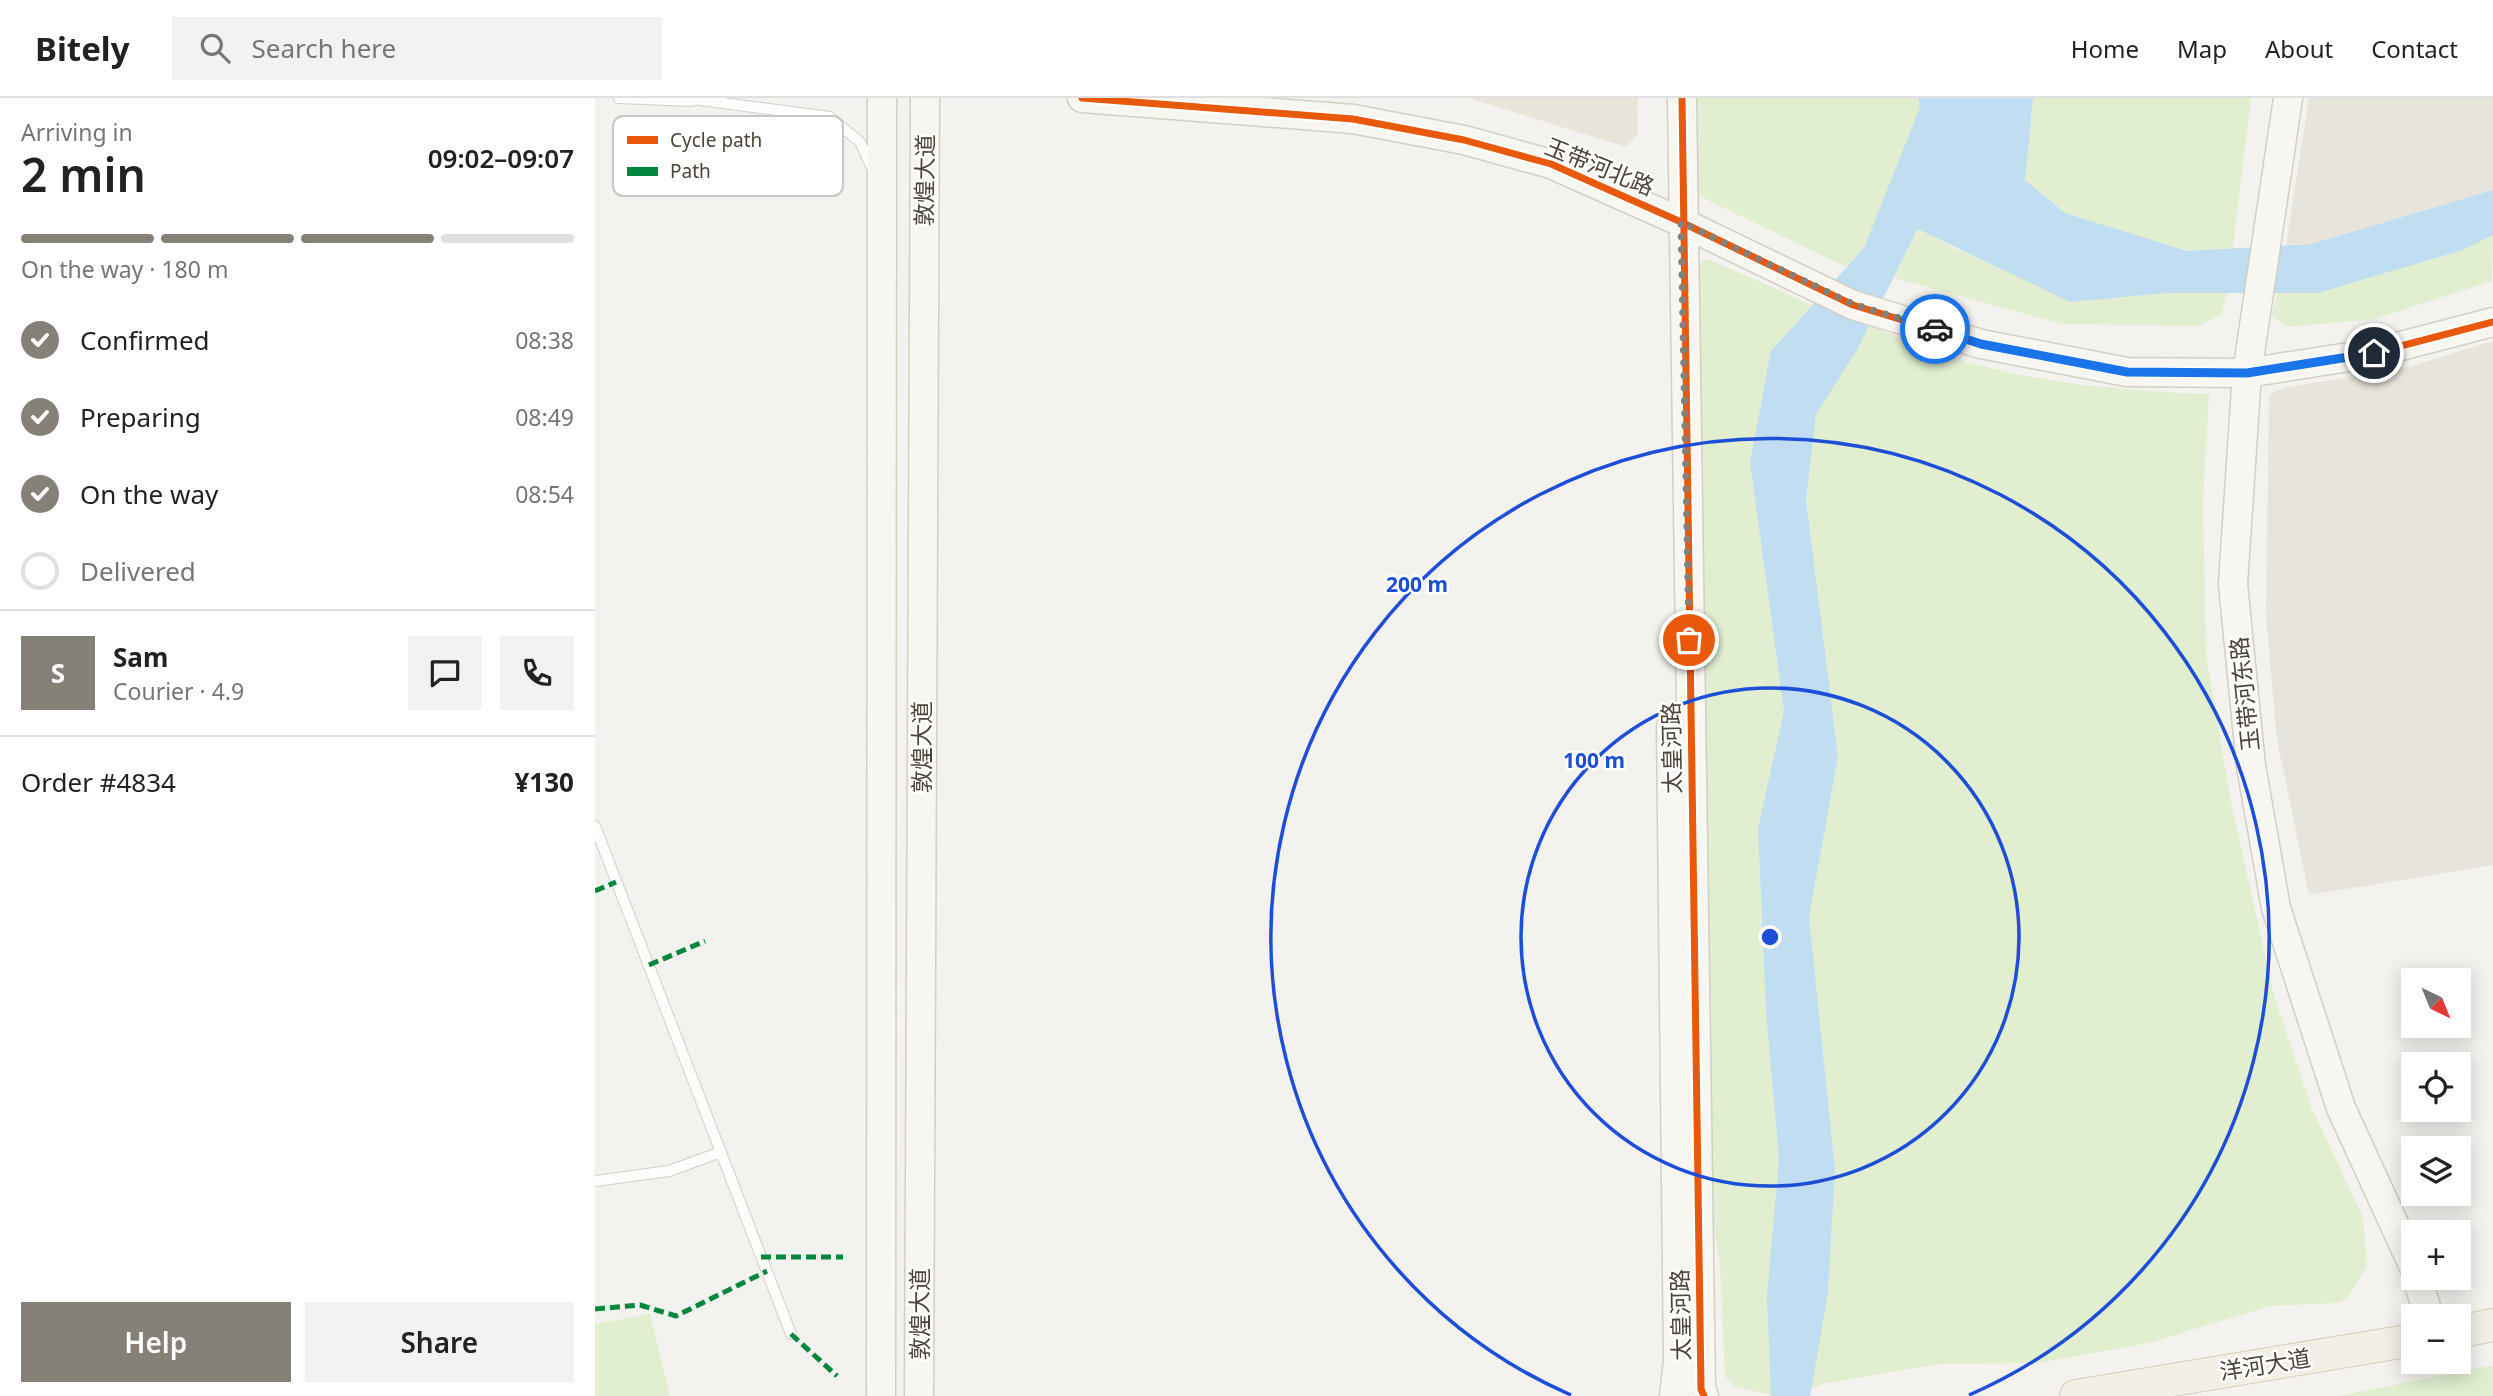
<!DOCTYPE html>
<html lang="en">
<head>
<meta charset="utf-8">
<style>
	:root { --surface:#fff; --page:#f2f2f2; --text:#222; --muted:#767676; --line:#e0e0e0; --accent:#868178 }
	body { margin:0; font-family:"Noto Sans","Noto Sans SC",sans-serif; background:var(--page); color:var(--text); height:100vh; display:flex; flex-direction:column; font-size:26px; white-space:nowrap }
	* { box-sizing:border-box; margin:0 }
	p { font-size:23px; color:var(--muted) }
	.icon { flex:none; width:38px; height:38px; fill:none; stroke:currentColor; stroke-width:2; stroke-linecap:round; stroke-linejoin:round }
	.map { position:relative; flex:1; overflow:hidden }
	.panel { display:flex; flex-direction:column; background:var(--surface); width:595px }
	.panel>* { flex:none }
	.needle { width:46px; rotate:137deg }
	.fabs { position:absolute; left:1806px; top:870px; display:grid; gap:14px }
	.fabs a { display:grid; place-items:center; width:70px; height:70px; border-radius:0px; background:var(--surface); box-shadow:0 4px 18px #0003; font-size:35px }
	.pin { position:absolute; display:grid; place-items:center; width:60px; height:60px; color:#fff; margin:-30px; border:4px solid #fff; border-radius:50%; box-shadow:0 2px 7px #0007 }
	.courier { position:absolute; display:grid; place-items:center; width:70px; height:70px; margin:-35px; border:5px solid #1a73e8; border-radius:50%; background:#fff; color:#222; box-shadow:0 2px 9px #0007 }
	.headline em { font-style:normal; font-weight:600 }
	.headline div { display:flex; flex-direction:column-reverse }
	.headline { display:flex; align-items:center; justify-content:space-between; height:119px; padding:0 21px }
	h1 { font-size:46px; font-weight:600; line-height:52px }
	.bar { display:grid; grid-template-columns:repeat(4,1fr); gap:10px 7px; align-content:center; height:84px; padding:0 21px }
	.bar i { height:9px; border-radius:5px; background:var(--line) }
	.bar .on { background:var(--accent) }
	.bar p { grid-column:span 4 }
	.line { display:flex; align-items:center; gap:18px; padding:0 21px; border-top:2px solid var(--line) }
	.line div { flex:1 }
	.round { display:grid; place-items:center; flex:none; width:74px; height:74px; border-radius:0px; background:var(--page) }
	ol { padding:0 21px; list-style:none }
	li { display:flex; align-items:center; gap:21px; height:77px }
	li p { margin-inline-start:auto }
	li .icon { padding:7px; border-radius:50%; background:var(--accent); color:#fff; stroke-width:4 }
	li:last-child { color:var(--muted) }
	li i { width:38px; height:38px; border:4px solid var(--line); border-radius:50% }
	.cta { display:flex; gap:14px; margin-top:auto; padding:14px 21px }
	.cta a { flex:1; height:80px; border-radius:0px; background:var(--accent); color:#fff; font-size:28px; font-weight:600; line-height:80px; text-align:center }
	.cta a+a { background:var(--page); color:var(--text) }
	header { display:flex; align-items:center; gap:42px; box-sizing:border-box; height:98px; padding:0 35px; background:var(--surface); border-bottom:2px solid var(--line) }
	header strong { font-size:33px }
	nav { display:flex; gap:38px; margin-inline-start:auto; font-size:24px }
	.search { width:490px; height:63px; background:var(--page); display:flex; align-items:center; gap:18px; box-sizing:border-box; padding:0 24px; border-radius:0px; color:var(--muted); font-size:26px }
	main { display:flex; flex:1; min-height:0 }
	.map>svg:first-child { display:block }
	.residential { fill:#e7e4dc }
	.education { fill:#eae5da }
	.green { fill:#e1eecf }
	.water { fill:#c0ddf1 }
	.lines { fill:none; stroke-linecap:round; stroke-linejoin:round }
	.lane-casing { stroke:#d2d0cb; stroke-width:12 }
	.secondary-casing { stroke:#d3cfc5; stroke-width:31 }
	.primary-casing { stroke:#d6cebb; stroke-width:34 }
	.lane { stroke:#fdfdfc; stroke-width:10 }
	.secondary { stroke:#f7f6f1; stroke-width:28 }
	.primary { stroke:#f2efe6; stroke-width:32 }
	.quiet { stroke:#00873e; stroke-width:5; stroke-dasharray:10 5; stroke-linecap:butt }
	.cycleway-casing { stroke:#fff; stroke-width:11 }
	.cycleway { stroke:#e8590c; stroke-width:7 }
	.done { stroke:#868178; stroke-width:7; stroke-dasharray:0 12.6 }
	.route { stroke:#1a73e8; stroke-width:9 }
	.ring { fill:none; stroke:#1d4ed8; stroke-width:3.5 }
	.labels { text-anchor:middle; dominant-baseline:central; stroke-width:5; stroke-linejoin:round; paint-order:stroke }
	.street-label { font-size:23px; fill:#4b4439; stroke:#fff }
	.key { fill:#fff; stroke:#c9c7c4; stroke-width:2 }
	.key-label { font-size:19px; fill:#4b4439 }
	.centre { fill:#1d4ed8; stroke:#fff; stroke-width:3.5 }
	.ring-label { font-size:21px; text-anchor:middle; font-weight:bold; fill:#1d4ed8; stroke:#fff; stroke-width:5; stroke-linejoin:round; paint-order:stroke }
</style>
</head>
<body>
<header>
<strong>Bitely</strong>
<div class="search"><svg class="icon" aria-label="search" viewBox="0 0 24 24"><circle cx="10" cy="10" r="6"/><path d="M15 15l6 6"/></svg>Search here</div>
<nav><a>Home</a><a>Map</a><a>About</a><a>Contact</a></nav>
</header>
<main>
<section class="panel">
<div class="headline"><div><h1>2 min</h1><p>Arriving in</p></div><em>09:02–09:07</em></div>
<div class="bar"><i class="on"></i><i class="on"></i><i class="on"></i><i></i><p>On the way · 180 m</p></div>
<ol>
<li><svg class="icon" aria-label="check" viewBox="0 0 24 24"><path d="M5 12l5 5 9-10"/></svg>Confirmed<p>08:38</p></li>
<li><svg class="icon" aria-label="check" viewBox="0 0 24 24"><path d="M5 12l5 5 9-10"/></svg>Preparing<p>08:49</p></li>
<li><svg class="icon" aria-label="check" viewBox="0 0 24 24"><path d="M5 12l5 5 9-10"/></svg>On the way<p>08:54</p></li>
<li><i></i>Delivered</li>
</ol>
<div class="line" style="height:126px"><b class="round" style="background:var(--accent);color:#fff">S</b><div><b>Sam</b><p>Courier · 4.9</p></div><a class="round"><svg class="icon" aria-label="chat" viewBox="0 0 24 24"><path d="M4 5h16v11H9l-5 4z"/></svg></a><a class="round"><svg class="icon" aria-label="phone" viewBox="0 0 24 24"><path d="M5 4h4l2 5-3 2q2 4 5 5l2-3 5 2v4C11 20 4 13 5 4z"/></svg></a></div>
<div class="line" style="height:91px"><div>Order #4834</div><b>¥130</b></div>
<div class="cta"><a>Help</a><a>Share</a></div>
</section>
<div class="map">
<svg width="1898" height="1298" viewBox="0 0 1898 1298">
	<rect width="100%" height="100%" fill="#f4f2ee"/>
	<g class="residential">
		<polygon points="1714,0 1898,0 1898,92 1716,146 1691,147"/>
		<polygon points="1898,243 1898,767 1714,797 1682,642 1671,518 1674,300 1680,293 1694,289 1814,269"/>
	</g>
	<polygon class="education" points="874,0 1043,0 1042,37 1031,49"/>
	<g class="green">
		<polygon points="1093,0 1323,0 1326,9 1269,150 1251,169 1102,97"/>
		<polygon points="1438,0 1656,0 1638,150 1592,153 1470,115 1430,82"/>
		<polygon points="1324,130 1362,152 1571,195 1632,195 1626,217 1603,228 1467,226 1299,180"/>
		<polygon points="1898,137 1897,183 1780,221 1691,229 1677,217 1682,195 1723,195 1868,152"/>
		<polygon points="1113,161 1217,207 1176,253 1155,364 1189,613 1163,730 1171,913 1184,1061 1173,1189 1176,1297 1139,1288 1130,1278 1125,1167 1114,1104 1101,166"/>
		<path d="M 1274,227 C 1297,236 1320,247 1344,255 C 1427,284 1526,293 1614,296 L 1608,403 L 1611,556 L 1635,699 L 1679,898 L 1716,1009 L 1768,1119 L 1772,1169 L 1753,1199 L 1743,1205 L 1675,1208 L 1554,1245 L 1443,1265 L 1344,1266 L 1227,1286 L 1214,1292 L 1233,1194 L 1240,1072 L 1214,819 L 1243,659 L 1211,402 L 1221,316 Z"/>
		<polygon points="55,1216 75,1298 0,1298 0,1226"/>
		<polygon points="1898,1268 1898,1298 1744,1298 1889,1269"/>
	</g>
	<polygon class="water" points="1323,0 1438,0 1430,82 1470,115 1592,153 1716,146 1898,92 1898,137 1868,152 1723,195 1571,195 1475,204 1323,131 1262,252 1221,316 1211,402 1243,659 1214,819 1240,1072 1233,1194 1215,1298 1176,1298 1172,1198 1184,1061 1171,913 1163,730 1189,613 1155,364 1176,253 1269,150 1325,9"/>
	<g class="lines">
		<defs>
			<g id="lane">
				<polyline points="24,0 97,3"/>
				<polyline points="90,0 235,19 265,44 278,72"/>
				<polyline points="0,728 196,1236"/>
				<polyline points="0,1083 74,1073 126,1054"/>
			</g>
			<g id="secondary">
				<polyline points="487,0 758,21 869,42 956,66 1086,124 1258,207 1386,246 1532,274 1652,275 1779,255 1898,224"/>
				<polyline points="1087,0 1106,1291 1109,1298"/>
				<polyline points="1693,0 1652,275 1638,486 1656,668 1681,810 1746,1010 1818,1167"/>
				<polyline points="1076,629 1083,1263 1079,1298"/>
				<polyline points="1822,1180 1834,1218"/>
				<polyline points="286,1298 287,0"/>
				<polyline points="324,1298 330,0"/>
			</g>
			<g id="primary">
				<polyline points="1864,1234 1898,1227"/>
				<polyline points="1481,1298 1818,1242"/>
			</g>
		</defs>
		<use href="#lane" class="lane-casing"/>
		<use href="#secondary" class="secondary-casing"/>
		<use href="#primary" class="primary-casing"/>
		<use href="#lane" class="lane"/>
		<use href="#secondary" class="secondary"/>
		<use href="#primary" class="primary"/>
		<g class="quiet">
			<polyline points="0,793 21,784"/>
			<polyline points="54,867 110,843"/>
			<polyline points="166,1159 248,1159"/>
			<polyline points="0,1211 45,1207 81,1218 172,1173"/>
			<polyline points="196,1236 242,1278"/>
		</g>
		<defs>
			<g id="cycleway">
				<polyline points="487,0 758,21 869,42 956,66 1086,124 1258,207 1386,246 1532,274 1652,275 1779,255 1898,224"/>
				<polyline points="1087,0 1106,1291 1109,1298"/>
			</g>
		</defs>
		<use href="#cycleway" class="cycleway-casing"/>
		<use href="#cycleway" class="cycleway"/>
	</g>
	<g class="lines">
		<polyline class="done" points="1094,542 1086,124 1258,206 1340,231"/>
		<polyline class="route" points="1340,231 1386,246 1532,274 1652,275 1779,255"/>
	</g>
	<g class="ring">
		<circle cx="1175" cy="839" r="249"/>
		<path d="M976 1297A499 499 0 1 1 1374 1297"/>
	</g>
	<g class="labels">
		<g class="street-label">
			<text transform="translate(1005 68) rotate(22)">玉带河北路</text>
			<text transform="translate(329 82) rotate(-89)">敦煌大道</text>
			<text transform="translate(1649 596) rotate(-96)">玉带河东路</text>
			<text transform="translate(326 649) rotate(-90)">敦煌大道</text>
			<text transform="translate(1076 650) rotate(-91)">太皇河路</text>
			<text transform="translate(324 1216) rotate(-90)">敦煌大道</text>
			<text transform="translate(1085 1217) rotate(-91)">太皇河路</text>
			<text transform="translate(1670 1266) rotate(-9)">洋河大道</text>
		</g>
	</g>
	<rect x="18" y="18" width="230" height="80" rx="10" class="key"/>
	<rect x="32" y="38" width="31" height="8" fill="#e8590c"/>
	<rect x="32" y="69" width="31" height="9" fill="#00873e"/>
	<g class="key-label">
		<text x="75" y="49">Cycle path</text>
		<text x="75" y="80">Path</text>
	</g>
	<circle cx="1175" cy="839" r="10" class="centre"/>
	<g class="ring-label">
		<text x="822" y="494">200 m</text>
		<text x="999" y="670">100 m</text>
	</g>
</svg>
<div class="fabs">
<a><svg class="needle" viewBox="-14 -14 28 28"><path d="M0-13l5 13h-10z" fill="#e53935"/><path d="M0 13l5-13h-10z" fill="#767676"/></svg></a>
<a><svg class="icon" aria-label="locate" viewBox="0 0 24 24"><circle cx="12" cy="12" r="6"/><path d="M12 2v4M12 18v4M2 12h4M18 12h4"/></svg></a>
<a><svg class="icon" aria-label="layers" viewBox="0 0 24 24"><path d="M12 4l9 5-9 5-9-5zM3 14l9 5 9-5"/></svg></a>
<a>+</a>
<a>−</a>
</div>
<div class="pin" style="left:1094px;top:542px;background:#ea580c"><svg class="icon" aria-label="bag" viewBox="0 0 24 24"><path d="M5 8h14l-1 12H6zM9 8a3 3 0 0 1 6 0"/></svg></div>
<div class="pin" style="left:1779px;top:255px;background:#1f2937"><svg class="icon" aria-label="home" viewBox="0 0 24 24"><path d="M3 11l9-7 9 7M6 9v11h12V9"/></svg></div>
<div class="courier" style="left:1340px;top:231px"><svg class="icon" aria-label="car" viewBox="0 0 24 24"><path d="M5 17H2v-5l4-1 3-4h7l3 4 3 1v5h-3M9 17h6M6 11h13"/><circle cx="7" cy="17" r="2"/><circle cx="17" cy="17" r="2"/></svg></div>
</div>
</main>
</body>
</html>
